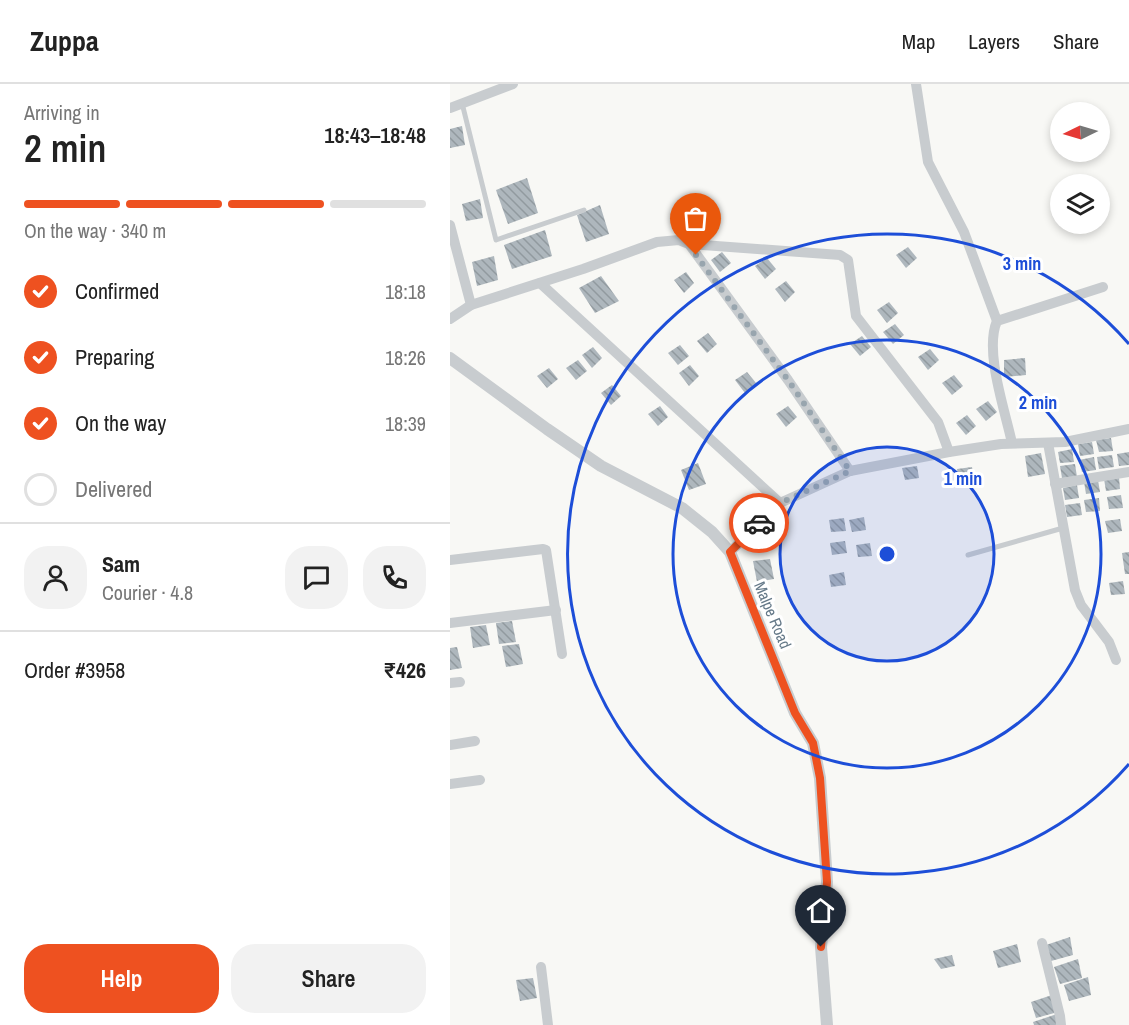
<!DOCTYPE html>
<html lang="en">
<head>
<meta charset="utf-8">
<style>
	:root { --surface:#fff; --page:#f2f2f2; --text:#222; --muted:#767676; --line:#e0e0e0; --accent:#ee5120 }
	body { margin:0; font-family:"Archivo Narrow",sans-serif; background:var(--page); color:var(--text); height:100vh; display:flex; flex-direction:column; font-size:22px; white-space:nowrap }
	* { box-sizing:border-box; margin:0 }
	p { font-size:20px; color:var(--muted) }
	.icon { flex:none; width:33px; height:33px; fill:none; stroke:currentColor; stroke-width:2; stroke-linecap:round; stroke-linejoin:round }
	.map { position:relative; flex:1; overflow:hidden }
	.side { display:flex; flex-direction:column; background:var(--surface); width:450px }
	.side>* { flex:none }
	.needle { width:39px; rotate:265deg }
	.tools { position:absolute; left:600px; top:18px; display:grid; gap:12px }
	.tools a { display:grid; place-items:center; width:60px; height:60px; border-radius:50%; background:var(--surface); box-shadow:0 3px 9px #0003; font-size:30px }
	.pin { position:absolute; display:grid; place-items:center; width:51px; height:51px; color:#fff; margin:-62px -26px; border-radius:50% 50% 50% 0; rotate:-45deg; box-shadow:0 0 6px #0007 }
	.pin .icon { rotate:45deg }
	.courier { position:absolute; display:grid; place-items:center; width:60px; height:60px; margin:-30px; border:4px solid #ee5120; border-radius:50%; background:#fff; color:#222; box-shadow:0 2px 8px #0007 }
	.overview em { font-style:normal; font-weight:600 }
	.overview div { display:flex; flex-direction:column-reverse }
	.overview { display:flex; align-items:center; justify-content:space-between; height:102px; padding:0 24px }
	h1 { font-size:39px; font-weight:600; line-height:45px }
	.bar { display:grid; grid-template-columns:repeat(4,1fr); gap:9px 6px; align-content:center; height:72px; padding:0 24px }
	.bar i { height:8px; border-radius:4px; background:var(--line) }
	.bar .selected { background:var(--accent) }
	.bar p { grid-column:span 4 }
	.line { display:flex; align-items:center; gap:15px; padding:0 24px; border-top:2px solid var(--line) }
	.line div { flex:1 }
	.round { display:grid; place-items:center; flex:none; width:63px; height:63px; border-radius:24px; background:var(--page) }
	ol { padding:0 24px; list-style:none }
	li { display:flex; align-items:center; gap:18px; height:66px }
	li p { margin-inline-start:auto }
	li .icon { padding:6px; border-radius:50%; background:var(--accent); color:#fff; stroke-width:4 }
	li:last-child { color:var(--muted) }
	li i { width:33px; height:33px; border:3px solid var(--line); border-radius:50% }
	.cta { display:flex; gap:12px; margin-top:auto; padding:12px 24px }
	.cta a { flex:1; height:69px; border-radius:24px; background:var(--accent); color:#fff; font-size:24px; font-weight:600; line-height:69px; text-align:center }
	.cta a+a { background:var(--page); color:var(--text) }
	header { display:flex; align-items:center; gap:36px; box-sizing:border-box; height:84px; padding:0 30px; background:var(--surface); border-bottom:2px solid var(--line) }
	header strong { font-size:28px }
	nav { display:flex; gap:33px; margin-inline-start:auto; font-size:21px }
	main { display:flex; flex:1; min-height:0 }
	.map>svg:first-child { display:block }
	.building { fill:url(#building-back-hatch) }
	.lines { fill:none; stroke-linecap:round; stroke-linejoin:round }
	.service { stroke:#c8cccf; stroke-width:5 }
	.minor { stroke:#c8cccf; stroke-width:10 }
	.tertiary { stroke:#c8cccf; stroke-width:12 }
	.done { stroke:#98a5ae; stroke-width:6; stroke-dasharray:0 10.8 }
	.route { stroke:#ee5120; stroke-width:8 }
	.ring { fill:none; stroke:#1d4ed8; stroke-width:3 }
	.labels { text-anchor:middle; dominant-baseline:central; stroke-width:6; stroke-linejoin:round; paint-order:stroke }
	.street-label { font-size:16px; fill:#657988; stroke:#fff }
	.centre { fill:#1d4ed8; stroke:#fff; stroke-width:3 }
	.ring-label { font-size:18px; text-anchor:middle; font-weight:bold; fill:#1d4ed8; stroke:#fff; stroke-width:6; stroke-linejoin:round; paint-order:stroke }
</style>
</head>
<body>
<header>
<strong>Zuppa</strong>
<nav><a>Map</a><a>Layers</a><a>Share</a></nav>
</header>
<main>
<section class="side">
<div class="overview"><div><h1>2 min</h1><p>Arriving in</p></div><em>18:43–18:48</em></div>
<div class="bar"><i class="selected"></i><i class="selected"></i><i class="selected"></i><i></i><p>On the way · 340 m</p></div>
<ol>
<li><svg class="icon" aria-label="check" viewBox="0 0 24 24"><path d="M5 12l5 5 9-10"/></svg>Confirmed<p>18:18</p></li>
<li><svg class="icon" aria-label="check" viewBox="0 0 24 24"><path d="M5 12l5 5 9-10"/></svg>Preparing<p>18:26</p></li>
<li><svg class="icon" aria-label="check" viewBox="0 0 24 24"><path d="M5 12l5 5 9-10"/></svg>On the way<p>18:39</p></li>
<li><i></i>Delivered</li>
</ol>
<div class="line" style="height:108px"><a class="round"><svg class="icon" aria-label="person" viewBox="0 0 24 24"><circle cx="12" cy="8" r="4"/><path d="M4 21q1-7 8-7t8 7"/></svg></a><div><b>Sam</b><p>Courier · 4.8</p></div><a class="round"><svg class="icon" aria-label="chat" viewBox="0 0 24 24"><path d="M4 5h16v11H9l-5 4z"/></svg></a><a class="round"><svg class="icon" aria-label="phone" viewBox="0 0 24 24"><path d="M5 4h4l2 5-3 2q2 4 5 5l2-3 5 2v4C11 20 4 13 5 4z"/></svg></a></div>
<div class="line" style="height:78px"><div>Order #3958</div><b>₹426</b></div>
<div class="cta"><a>Help</a><a>Share</a></div>
</section>
<div class="map">
<svg width="679" height="941" viewBox="0 0 679 941">
	<defs>
		<pattern id="building-back-hatch" width="6" height="6" patternUnits="userSpaceOnUse" patternTransform="scale(1.5)"><rect width="6" height="6" fill="#aeb7bd"/><path d="M-1 5l2 2M0 0l6 6M5-1l2 2" fill="none" stroke="#919a9f"/></pattern>
	</defs>
	<rect width="100%" height="100%" fill="#f8f8f5"/>
	<g class="building">
		<polygon points="12,42 15,61 0,64 0,45"/>
		<polygon points="77,94 88,129 58,140 46,106"/>
		<polygon points="30,115 33,134 16,137 12,120"/>
		<polygon points="150,121 159,150 136,158 127,131"/>
		<polygon points="95,146 102,172 62,185 54,161"/>
		<polygon points="458,163 467,174 456,184 446,171"/>
		<polygon points="272,168 281,179 270,188 261,176"/>
		<polygon points="44,172 48,196 27,202 22,178"/>
		<polygon points="317,174 326,185 315,195 305,182"/>
		<polygon points="236,188 244,199 234,209 224,196"/>
		<polygon points="151,192 169,217 145,229 129,204"/>
		<polygon points="336,197 345,208 335,218 325,205"/>
		<polygon points="439,218 448,229 437,239 427,226"/>
		<polygon points="445,240 454,251 443,260 433,248"/>
		<polygon points="258,249 267,260 257,269 247,257"/>
		<polygon points="412,252 421,263 410,272 400,260"/>
		<polygon points="230,261 239,272 228,281 218,269"/>
		<polygon points="143,263 152,274 142,284 132,271"/>
		<polygon points="480,265 489,276 478,286 468,273"/>
		<polygon points="575,274 576,291 554,293 554,276"/>
		<polygon points="128,276 137,287 126,296 116,284"/>
		<polygon points="240,281 249,292 239,302 229,289"/>
		<polygon points="99,284 108,295 97,304 87,292"/>
		<polygon points="297,288 306,299 295,309 285,296"/>
		<polygon points="504,291 513,302 502,311 492,299"/>
		<polygon points="162,301 171,312 161,321 151,309"/>
		<polygon points="538,317 547,328 536,337 526,325"/>
		<polygon points="210,322 218,333 208,342 198,330"/>
		<polygon points="338,322 347,333 336,343 326,330"/>
		<polygon points="517,331 526,342 516,351 506,339"/>
		<polygon points="661,354 663,367 649,368 646,356"/>
		<polygon points="642,358 644,370 630,372 628,360"/>
		<polygon points="622,365 624,378 610,379 608,368"/>
		<polygon points="679,368 679,381 669,382 667,370"/>
		<polygon points="591,369 595,390 578,393 575,372"/>
		<polygon points="662,371 664,383 649,385 647,373"/>
		<polygon points="644,373 646,386 632,388 629,376"/>
		<polygon points="248,379 256,400 239,406 231,386"/>
		<polygon points="625,380 627,393 612,394 610,382"/>
		<polygon points="467,382 469,394 455,396 452,384"/>
		<polygon points="522,383 524,395 509,397 507,385"/>
		<polygon points="669,393 670,405 656,407 654,395"/>
		<polygon points="648,396 650,408 636,410 634,398"/>
		<polygon points="627,401 629,414 615,416 613,404"/>
		<polygon points="671,411 673,424 659,425 657,413"/>
		<polygon points="649,414 650,427 636,428 634,416"/>
		<polygon points="630,419 632,431 617,433 615,421"/>
		<polygon points="414,433 416,446 402,448 399,436"/>
		<polygon points="394,434 396,447 381,448 379,436"/>
		<polygon points="670,435 672,447 658,449 655,437"/>
		<polygon points="395,457 397,469 382,471 380,459"/>
		<polygon points="420,459 422,472 408,473 406,461"/>
		<polygon points="679,468 679,490 675,490 672,469"/>
		<polygon points="320,475 324,495 307,498 303,477"/>
		<polygon points="394,488 396,501 381,503 379,491"/>
		<polygon points="673,497 675,510 661,511 659,499"/>
		<polygon points="62,537 66,558 49,560 46,539"/>
		<polygon points="36,541 40,561 23,564 20,543"/>
		<polygon points="69,560 73,580 56,583 52,562"/>
		<polygon points="7,563 12,584 0,586 0,564"/>
		<polygon points="620,853 623,871 601,877 596,861"/>
		<polygon points="567,860 571,878 548,884 543,867"/>
		<polygon points="502,871 505,882 491,885 484,875"/>
		<polygon points="628,875 632,894 610,900 604,883"/>
		<polygon points="638,893 641,911 619,917 614,901"/>
		<polygon points="83,894 87,914 70,917 66,896"/>
		<polygon points="605,910 608,928 586,934 581,918"/>
		<polygon points="607,930 609,941 584,941 583,938"/>
	</g>
	<g class="lines">
		<g class="service">
			<polyline points="12,19 46,156 134,126"/>
			<polyline points="518,471 613,444"/>
		</g>
		<g class="minor">
			<polyline points="466,0 478,78 514,148 547,237"/>
			<polyline points="0,24 63,0"/>
			<polyline points="0,141 21,221"/>
			<polyline points="239,160 390,171 398,176 406,232 488,338 499,368"/>
			<polyline points="90,199 330,419"/>
			<polyline points="0,235 21,221 133,185 207,158 229,156 239,160 338,296 400,387"/>
			<path d="M 562,359 C 555,326 534,267 547,237 L 653,203"/>
			<polyline points="598,359 625,506 631,521 659,558 666,576"/>
			<polyline points="605,400 679,388"/>
			<polyline points="280,468 330,419 400,387 499,368 551,360 615,358 679,345"/>
			<polyline points="0,476 93,465 96,466 112,570"/>
			<polyline points="0,539 106,526"/>
			<polyline points="0,599 10,598"/>
			<polyline points="0,661 25,657"/>
			<polyline points="0,700 30,696"/>
			<polyline points="592,859 610,932 611,941"/>
			<polyline points="91,883 98,941"/>
		</g>
		<polyline class="tertiary" points="0,274 97,345 151,382 232,424 262,448 280,468 345,629 363,659 370,694 377,798 371,863 377,941"/>
	</g>
	<g class="lines">
		<polyline class="done" points="246,171 338,296 400,387 330,419 309,439"/>
		<polyline class="route" points="309,439 280,468 345,629 363,659 370,694 377,798 371,863"/>
	</g>
	<circle cx="437" cy="470" r="107" fill="#1d4ed8" fill-opacity=".12"/>
	<g class="ring">
		<circle cx="437" cy="470" r="107"/>
		<circle cx="437" cy="470" r="214"/>
		<path d="M679 680A320 320 0 1 1 679 260"/>
	</g>
	<g class="labels">
		<g class="street-label">
			<text transform="translate(323 531) rotate(67)">Malpe Road</text>
		</g>
	</g>
	<circle cx="437" cy="470" r="9" class="centre"/>
	<g class="ring-label">
		<text x="572" y="186">3 min</text>
		<text x="588" y="325">2 min</text>
		<text x="513" y="401">1 min</text>
	</g>
</svg>
<div class="tools">
<a><svg class="needle" viewBox="-14 -14 28 28"><path d="M0-13l5 13h-10z" fill="#e53935"/><path d="M0 13l5-13h-10z" fill="#767676"/></svg></a>
<a><svg class="icon" aria-label="layers" viewBox="0 0 24 24"><path d="M12 4l9 5-9 5-9-5zM3 14l9 5 9-5"/></svg></a>
</div>
<div class="pin" style="left:246px;top:171px;background:#ea580c"><svg class="icon" aria-label="bag" viewBox="0 0 24 24"><path d="M5 8h14l-1 12H6zM9 8a3 3 0 0 1 6 0"/></svg></div>
<div class="pin" style="left:371px;top:863px;background:#1f2937"><svg class="icon" aria-label="home" viewBox="0 0 24 24"><path d="M3 11l9-7 9 7M6 9v11h12V9"/></svg></div>
<div class="courier" style="left:309px;top:439px"><svg class="icon" aria-label="car" viewBox="0 0 24 24"><path d="M5 17H2v-5l4-1 3-4h7l3 4 3 1v5h-3M9 17h6M6 11h13"/><circle cx="7" cy="17" r="2"/><circle cx="17" cy="17" r="2"/></svg></div>
</div>
</main>
</body>
</html>
